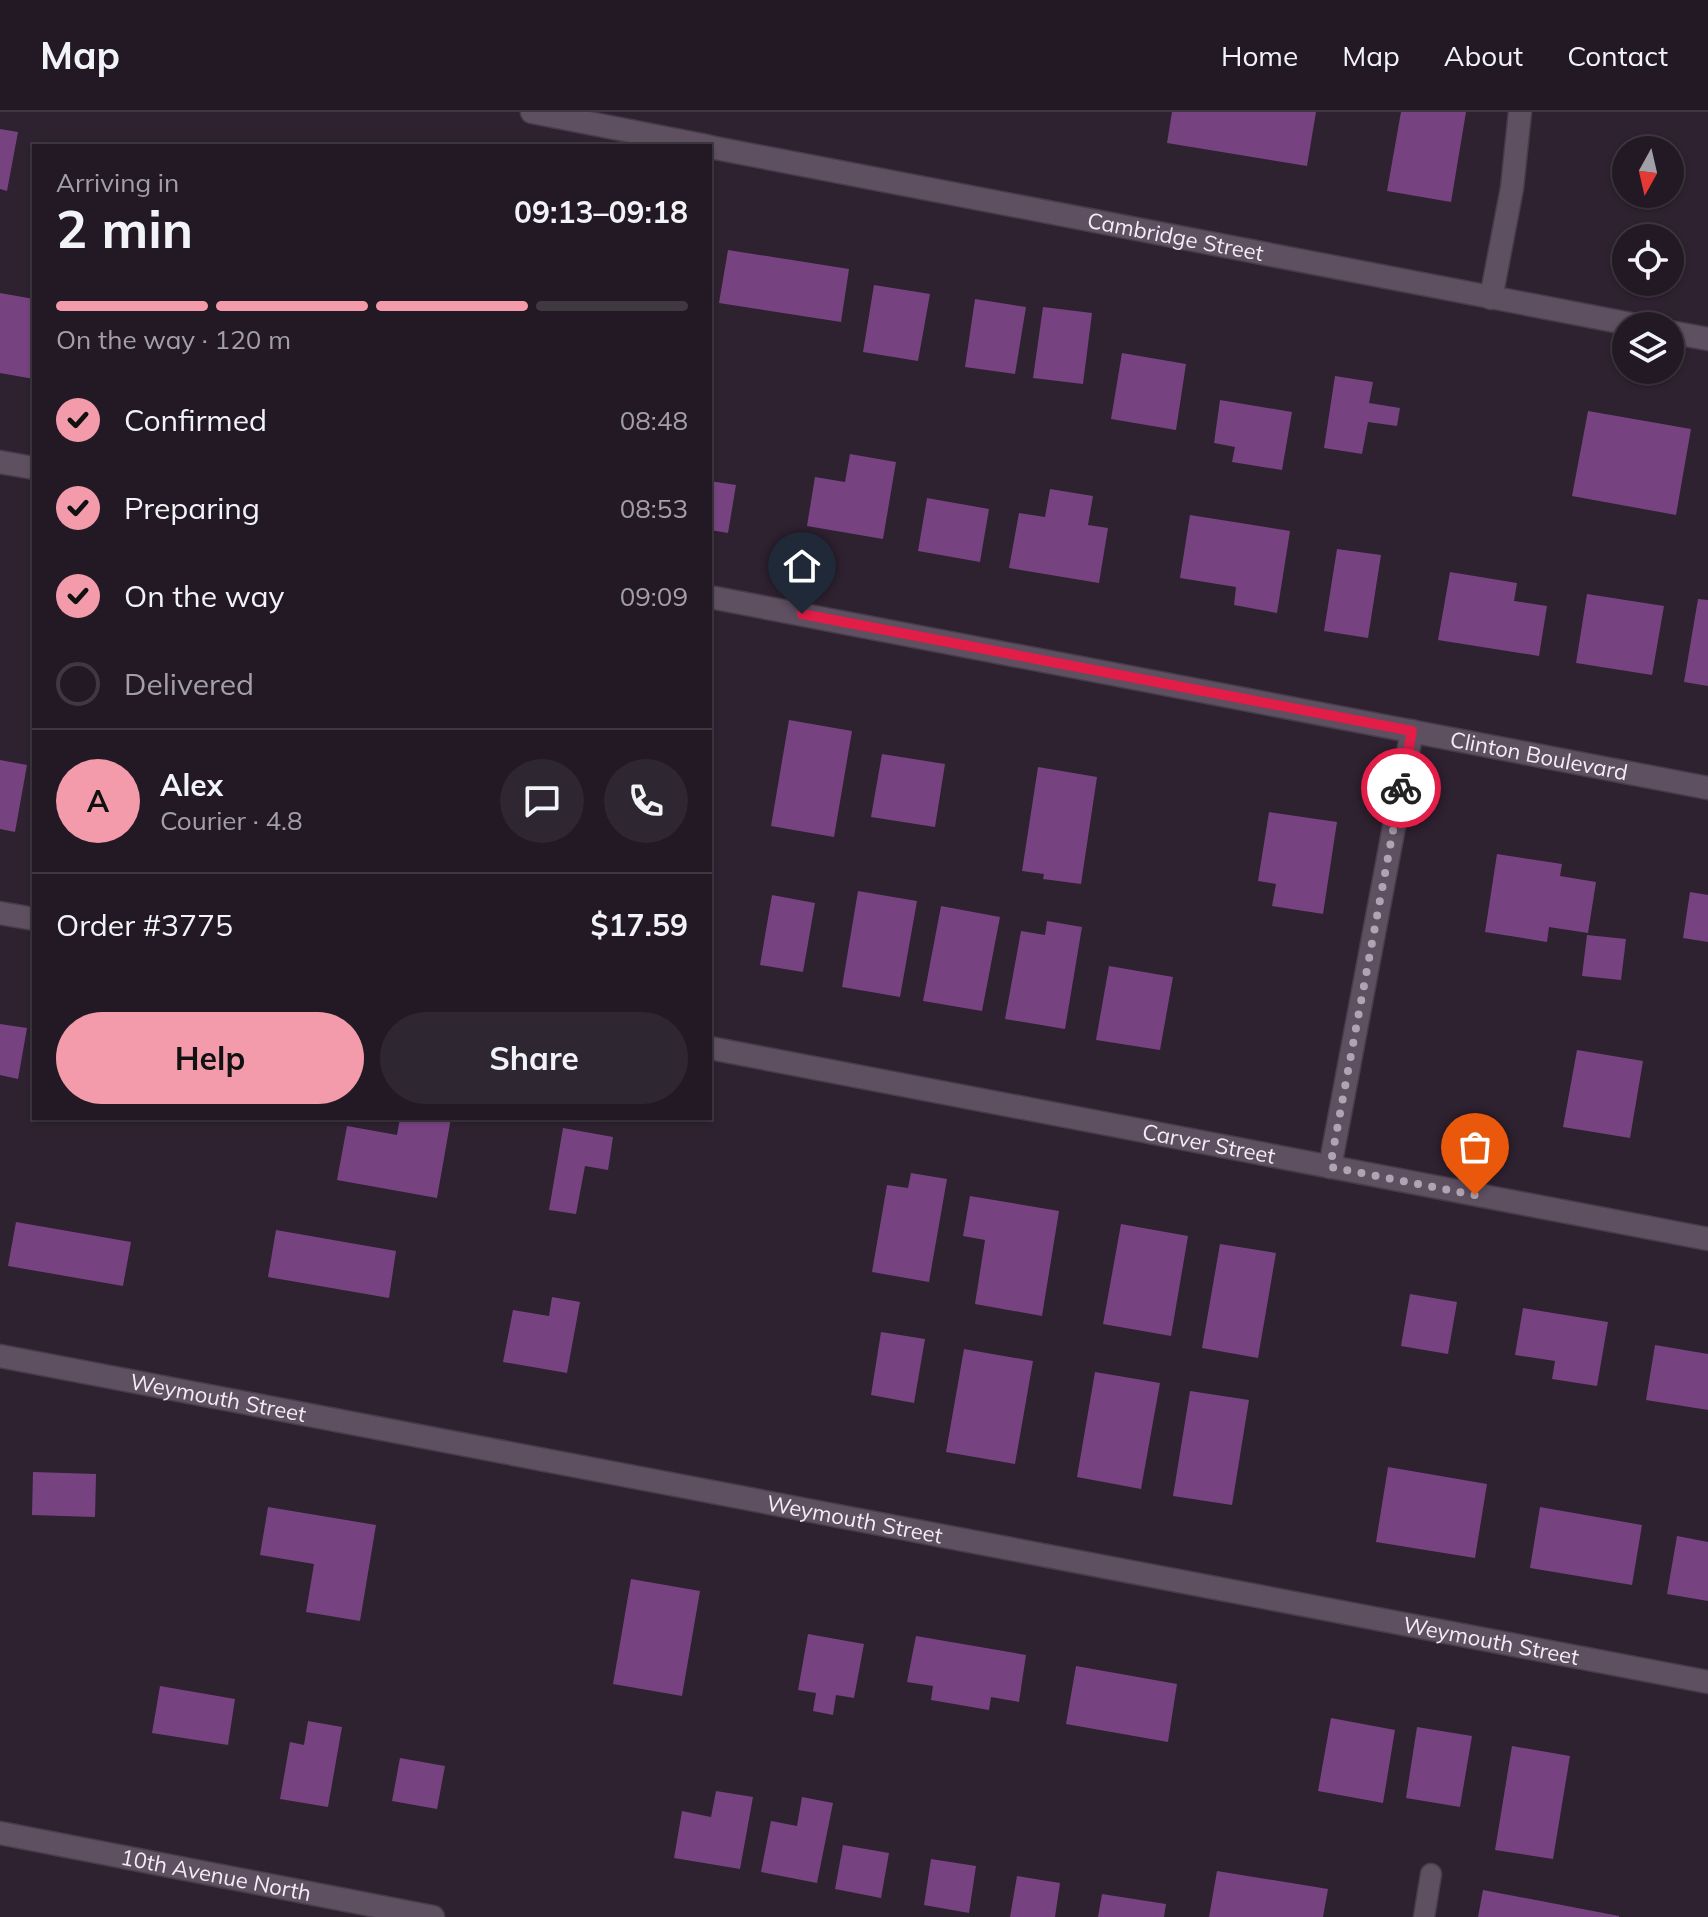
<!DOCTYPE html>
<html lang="en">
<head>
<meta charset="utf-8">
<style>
	:root { --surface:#221924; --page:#2e2631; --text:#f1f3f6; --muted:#a2a0a6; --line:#3f3841; --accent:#f39aab }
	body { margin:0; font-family:Mulish,sans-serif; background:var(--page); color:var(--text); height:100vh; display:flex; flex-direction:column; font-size:30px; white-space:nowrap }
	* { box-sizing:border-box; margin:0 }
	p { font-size:26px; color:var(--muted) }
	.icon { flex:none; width:44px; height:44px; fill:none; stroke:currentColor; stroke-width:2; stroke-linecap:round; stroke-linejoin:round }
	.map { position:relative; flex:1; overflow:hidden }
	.drawer { position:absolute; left:32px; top:32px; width:680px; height:976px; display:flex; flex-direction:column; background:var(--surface); border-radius:0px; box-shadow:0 2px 6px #0004,0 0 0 2px var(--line) }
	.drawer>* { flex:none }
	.needle { width:52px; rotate:188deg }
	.controls { position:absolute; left:1612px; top:24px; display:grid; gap:16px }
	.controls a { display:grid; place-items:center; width:72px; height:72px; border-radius:50%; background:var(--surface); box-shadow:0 2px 6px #0004,0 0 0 2px var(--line); font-size:40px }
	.pin { position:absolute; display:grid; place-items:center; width:68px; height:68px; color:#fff; margin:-82px -34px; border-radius:50% 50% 50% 0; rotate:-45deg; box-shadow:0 0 8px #0007 }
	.pin .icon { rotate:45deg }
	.courier { position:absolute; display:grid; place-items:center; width:80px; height:80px; margin:-40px; border:6px solid #e11d48; border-radius:50%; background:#fff; color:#222; box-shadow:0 2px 10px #0007 }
	.head em { font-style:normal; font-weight:700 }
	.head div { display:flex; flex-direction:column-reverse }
	.head { display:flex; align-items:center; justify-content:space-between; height:136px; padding:0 24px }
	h1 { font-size:52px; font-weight:700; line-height:60px }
	.bar { display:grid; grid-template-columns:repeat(4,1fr); gap:12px 8px; align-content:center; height:96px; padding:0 24px }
	.bar i { height:10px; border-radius:6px; background:var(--line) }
	.bar .active { background:var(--accent) }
	.bar p { grid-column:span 4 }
	.line { display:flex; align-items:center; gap:20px; padding:0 24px; border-top:2px solid var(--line) }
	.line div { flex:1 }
	.round { display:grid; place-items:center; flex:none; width:84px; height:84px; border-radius:42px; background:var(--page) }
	ol { padding:0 24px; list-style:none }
	li { display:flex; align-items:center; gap:24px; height:88px }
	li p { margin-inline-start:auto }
	li .icon { padding:8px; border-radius:50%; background:var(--accent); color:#111; stroke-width:4 }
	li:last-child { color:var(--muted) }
	li i { width:44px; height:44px; border:4px solid var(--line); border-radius:50% }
	.primary-button { display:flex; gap:16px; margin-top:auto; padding:16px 24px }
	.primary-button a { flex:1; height:92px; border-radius:48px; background:var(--accent); color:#111; font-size:32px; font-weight:700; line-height:92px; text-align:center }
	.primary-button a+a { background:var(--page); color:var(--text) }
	header { display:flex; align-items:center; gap:48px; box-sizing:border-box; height:112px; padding:0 40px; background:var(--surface); border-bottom:2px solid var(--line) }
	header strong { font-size:38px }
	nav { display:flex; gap:44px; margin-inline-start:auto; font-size:28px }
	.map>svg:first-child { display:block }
	.building { fill:#764380 }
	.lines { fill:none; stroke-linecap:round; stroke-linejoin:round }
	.service-casing { stroke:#473c49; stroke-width:23 }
	.minor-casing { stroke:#473c49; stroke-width:25 }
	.tertiary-casing { stroke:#473c49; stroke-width:25 }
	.service { stroke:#5e4f61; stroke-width:20 }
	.minor { stroke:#5e4f61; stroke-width:22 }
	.tertiary { stroke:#5e4f61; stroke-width:22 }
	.done { stroke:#afa4b1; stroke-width:8; stroke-dasharray:0 14.4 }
	.route { stroke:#e11d48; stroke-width:10 }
	.labels { text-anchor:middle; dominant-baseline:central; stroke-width:7; stroke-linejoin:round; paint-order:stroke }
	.street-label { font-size:22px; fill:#f4ebf6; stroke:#2e2130 }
</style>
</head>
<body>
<header>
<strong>Map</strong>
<nav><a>Home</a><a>Map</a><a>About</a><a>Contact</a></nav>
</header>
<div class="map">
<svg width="1708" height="1805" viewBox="0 0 1708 1805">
	<rect width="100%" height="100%" fill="#2e2130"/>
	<g class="building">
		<polygon points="1172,0 1316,0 1307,54 1167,31"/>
		<polygon points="1401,0 1466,0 1451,90 1387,79"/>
		<polygon points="0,17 18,20 7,79 0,77"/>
		<polygon points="728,138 849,157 841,210 719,191"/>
		<polygon points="874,173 930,182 918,249 863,240"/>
		<polygon points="0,181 34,187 34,267 0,261"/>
		<polygon points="975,187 1026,195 1015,262 965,255"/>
		<polygon points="1043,195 1092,201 1083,272 1033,266"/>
		<polygon points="1122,241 1186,252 1176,318 1111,307"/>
		<polygon points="1335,264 1373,270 1369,291 1400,296 1397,314 1368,310 1362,342 1324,336"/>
		<polygon points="1220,288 1292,300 1282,358 1232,350 1235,335 1214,331"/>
		<polygon points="1588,299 1691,317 1676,403 1572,384"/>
		<polygon points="850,342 896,350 883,427 807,414 815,365 845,370"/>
		<polygon points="710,369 736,373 728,421 710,418"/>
		<polygon points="1050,377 1093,384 1088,413 1108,416 1099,471 1009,456 1019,401 1045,405"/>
		<polygon points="927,386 989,397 980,450 918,439"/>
		<polygon points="1190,403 1290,419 1277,501 1234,493 1236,475 1180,466"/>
		<polygon points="1337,437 1381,443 1368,526 1324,519"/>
		<polygon points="1450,460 1517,471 1514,489 1547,494 1539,544 1438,528"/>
		<polygon points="1587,482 1664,494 1652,563 1576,551"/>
		<polygon points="1698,487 1708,488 1708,574 1684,570"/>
		<polygon points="789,608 852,619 834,725 771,714"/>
		<polygon points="882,642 945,652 935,715 871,705"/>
		<polygon points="0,648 27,653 15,720 0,717"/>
		<polygon points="1038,655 1097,665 1081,772 1043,767 1044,762 1022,759"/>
		<polygon points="1269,700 1337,710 1323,802 1272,794 1276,772 1258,769"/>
		<polygon points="1497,742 1562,752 1560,764 1596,770 1588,821 1549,815 1547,830 1485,820"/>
		<polygon points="858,779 917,789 900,885 842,875"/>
		<polygon points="1690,780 1708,783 1708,830 1683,826"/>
		<polygon points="772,783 815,791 803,860 760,853"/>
		<polygon points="941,794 1000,805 982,899 923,889"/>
		<polygon points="1047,809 1082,815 1065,917 1005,907 1021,819 1045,823"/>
		<polygon points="1587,823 1626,827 1621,868 1582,864"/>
		<polygon points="1109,854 1173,865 1160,938 1096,928"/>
		<polygon points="0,912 27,916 18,967 0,963"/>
		<polygon points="1577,938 1643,949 1630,1026 1563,1015"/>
		<polygon points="400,1006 451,1006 437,1086 337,1068 347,1014 397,1023"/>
		<polygon points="563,1016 613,1025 608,1058 585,1054 576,1102 549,1098"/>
		<polygon points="911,1061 947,1067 929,1170 872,1160 887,1073 908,1076"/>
		<polygon points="970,1084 1059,1099 1042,1204 975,1192 985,1128 963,1124"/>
		<polygon points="16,1110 131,1130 123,1174 8,1154"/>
		<polygon points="1121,1112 1188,1124 1171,1224 1103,1212"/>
		<polygon points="276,1118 396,1139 389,1186 268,1165"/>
		<polygon points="1220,1132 1276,1141 1258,1246 1202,1236"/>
		<polygon points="1410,1182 1457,1190 1448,1242 1401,1234"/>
		<polygon points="552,1185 580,1190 567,1261 503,1250 513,1198 549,1204"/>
		<polygon points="1523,1196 1608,1210 1597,1274 1552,1267 1555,1249 1515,1243"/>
		<polygon points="881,1220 925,1227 914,1291 871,1283"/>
		<polygon points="1655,1233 1708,1242 1708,1298 1646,1288"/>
		<polygon points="964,1237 1033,1249 1015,1352 946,1340"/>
		<polygon points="1095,1260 1160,1271 1141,1377 1077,1365"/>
		<polygon points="1190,1279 1249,1288 1232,1393 1173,1384"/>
		<polygon points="1388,1355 1487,1372 1475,1446 1376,1430"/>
		<polygon points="33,1360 96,1362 95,1405 32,1403"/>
		<polygon points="268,1395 376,1413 360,1509 306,1500 314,1452 260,1443"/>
		<polygon points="1540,1395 1642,1413 1632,1473 1530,1456"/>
		<polygon points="1677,1424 1708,1430 1708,1489 1667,1482"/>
		<polygon points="631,1467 700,1479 682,1584 613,1572"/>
		<polygon points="808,1522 864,1532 854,1586 836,1583 833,1603 813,1599 816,1581 798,1578"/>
		<polygon points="916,1524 1026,1543 1019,1590 991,1585 989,1598 931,1588 933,1574 907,1570"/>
		<polygon points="1076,1554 1177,1572 1168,1630 1066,1612"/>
		<polygon points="160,1574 235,1587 228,1633 152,1621"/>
		<polygon points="1331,1606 1395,1618 1383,1691 1318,1679"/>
		<polygon points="308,1609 342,1615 328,1695 280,1687 290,1630 304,1633"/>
		<polygon points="1417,1615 1472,1624 1460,1695 1406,1686"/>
		<polygon points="1512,1634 1570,1644 1553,1747 1495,1738"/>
		<polygon points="400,1646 445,1654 437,1697 392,1689"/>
		<polygon points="716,1679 753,1685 740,1757 674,1746 682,1699 711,1705"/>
		<polygon points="802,1685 833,1691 817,1771 761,1760 771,1709 797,1714"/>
		<polygon points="843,1733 889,1741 881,1786 835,1777"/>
		<polygon points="931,1747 976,1754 969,1801 924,1793"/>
		<polygon points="1217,1759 1328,1777 1323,1805 1209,1805"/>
		<polygon points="1017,1764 1060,1771 1055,1805 1010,1805"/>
		<polygon points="1483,1778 1619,1804 1619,1805 1478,1805"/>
		<polygon points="1102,1782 1166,1792 1164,1805 1098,1805"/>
	</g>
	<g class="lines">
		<defs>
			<polyline id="service" points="1424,1805 1431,1762"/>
			<g id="minor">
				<polyline points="532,0 707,34"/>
				<path id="s1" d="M 710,35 L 1641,214"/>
				<polyline points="1491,186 1512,76 1520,0"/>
				<polyline points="1670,220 1708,227"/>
				<polyline points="0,350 34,356"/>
				<path id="s2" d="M 710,485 L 1708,676"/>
				<polyline points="0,801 34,807"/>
				<path id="s3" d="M 710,936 L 1708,1127"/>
				<polyline points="1330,1055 1412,619"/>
				<path id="s4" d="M 0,1244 L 1708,1570"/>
			</g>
			<g id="tertiary">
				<path id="s5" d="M 0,1721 L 433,1805"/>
			</g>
		</defs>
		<use href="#service" class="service-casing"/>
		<use href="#minor" class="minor-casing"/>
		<use href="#tertiary" class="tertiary-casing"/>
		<use href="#service" class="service"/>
		<use href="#minor" class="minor"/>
		<use href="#tertiary" class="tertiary"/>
	</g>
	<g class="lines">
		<polyline class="done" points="1401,676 1330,1055 1475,1083"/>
		<polyline class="route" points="802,502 1412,619 1401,676"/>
	</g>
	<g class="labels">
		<g class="street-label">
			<text stroke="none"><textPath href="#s1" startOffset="474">Cambridge Street</textPath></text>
			<text stroke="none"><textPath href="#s2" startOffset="844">Clinton Boulevard</textPath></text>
			<text stroke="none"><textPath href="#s3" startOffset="508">Carver Street</textPath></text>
			<text stroke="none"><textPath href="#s4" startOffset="222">Weymouth Street</textPath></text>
			<text stroke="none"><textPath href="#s4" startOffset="870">Weymouth Street</textPath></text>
			<text stroke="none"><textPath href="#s4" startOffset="1518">Weymouth Street</textPath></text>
			<text stroke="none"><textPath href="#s5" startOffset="220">10th Avenue North</textPath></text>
		</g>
	</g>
</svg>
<div class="controls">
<a><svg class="needle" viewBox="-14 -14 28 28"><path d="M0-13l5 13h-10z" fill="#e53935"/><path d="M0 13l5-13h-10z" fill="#a2a0a6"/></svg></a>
<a><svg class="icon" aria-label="locate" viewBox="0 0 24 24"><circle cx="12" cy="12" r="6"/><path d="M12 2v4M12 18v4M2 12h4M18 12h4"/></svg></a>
<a><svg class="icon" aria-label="layers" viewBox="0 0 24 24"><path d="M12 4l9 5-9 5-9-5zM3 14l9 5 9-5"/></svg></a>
</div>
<div class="pin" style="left:1475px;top:1083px;background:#ea580c"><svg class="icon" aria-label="bag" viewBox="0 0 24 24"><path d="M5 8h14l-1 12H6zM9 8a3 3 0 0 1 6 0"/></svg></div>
<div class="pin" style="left:802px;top:502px;background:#1f2937"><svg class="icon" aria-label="home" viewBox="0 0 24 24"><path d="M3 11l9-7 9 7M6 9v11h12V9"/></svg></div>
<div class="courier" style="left:1401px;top:676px"><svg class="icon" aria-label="bike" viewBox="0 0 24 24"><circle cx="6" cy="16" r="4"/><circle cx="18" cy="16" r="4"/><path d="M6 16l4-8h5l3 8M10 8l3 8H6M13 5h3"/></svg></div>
<section class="drawer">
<div class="head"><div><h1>2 min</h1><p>Arriving in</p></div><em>09:13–09:18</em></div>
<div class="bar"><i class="active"></i><i class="active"></i><i class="active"></i><i></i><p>On the way · 120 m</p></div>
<ol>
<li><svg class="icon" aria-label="check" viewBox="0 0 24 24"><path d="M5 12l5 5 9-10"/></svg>Confirmed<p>08:48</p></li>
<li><svg class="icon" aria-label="check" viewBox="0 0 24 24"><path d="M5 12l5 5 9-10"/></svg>Preparing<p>08:53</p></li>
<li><svg class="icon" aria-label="check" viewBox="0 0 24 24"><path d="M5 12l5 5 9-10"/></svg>On the way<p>09:09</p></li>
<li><i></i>Delivered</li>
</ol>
<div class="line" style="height:144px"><b class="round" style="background:var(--accent);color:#111">A</b><div><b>Alex</b><p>Courier · 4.8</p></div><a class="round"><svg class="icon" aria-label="chat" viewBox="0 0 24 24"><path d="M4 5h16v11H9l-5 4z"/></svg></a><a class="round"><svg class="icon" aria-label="phone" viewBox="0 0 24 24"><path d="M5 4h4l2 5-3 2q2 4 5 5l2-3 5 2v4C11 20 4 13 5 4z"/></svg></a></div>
<div class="line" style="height:104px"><div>Order #3775</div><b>$17.59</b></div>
<div class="primary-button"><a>Help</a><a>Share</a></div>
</section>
</div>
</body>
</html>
